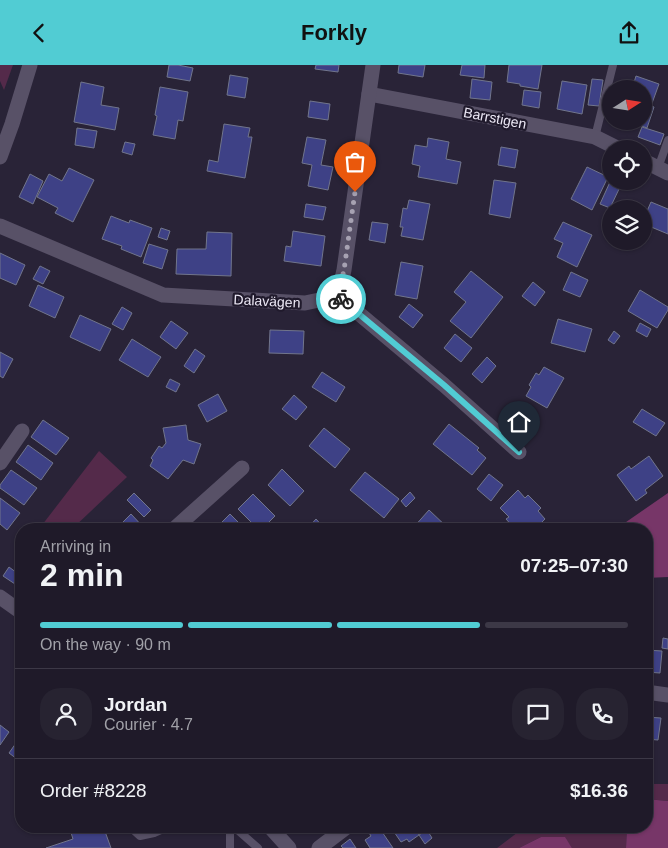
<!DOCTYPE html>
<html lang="en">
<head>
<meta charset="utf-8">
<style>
	:root { --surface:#1f1a29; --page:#272331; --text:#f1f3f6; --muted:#a1a1a8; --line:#3c3846; --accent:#51ccd3 }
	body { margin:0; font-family:Helvetica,sans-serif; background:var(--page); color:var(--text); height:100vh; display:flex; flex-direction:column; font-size:19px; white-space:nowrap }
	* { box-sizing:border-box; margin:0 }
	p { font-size:16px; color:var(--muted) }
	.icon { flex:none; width:28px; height:28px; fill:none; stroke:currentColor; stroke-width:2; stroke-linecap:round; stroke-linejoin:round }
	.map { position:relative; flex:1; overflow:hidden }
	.side { position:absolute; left:15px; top:458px; width:638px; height:310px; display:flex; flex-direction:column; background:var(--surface); border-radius:20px; box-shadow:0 1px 4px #0004,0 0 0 1px var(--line) }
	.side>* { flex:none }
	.needle { width:32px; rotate:78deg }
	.tools { position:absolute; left:602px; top:15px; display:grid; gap:10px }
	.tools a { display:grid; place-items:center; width:50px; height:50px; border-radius:50%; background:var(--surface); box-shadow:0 1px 4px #0004,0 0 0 1px var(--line); font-size:25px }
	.pin { position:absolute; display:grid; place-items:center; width:42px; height:42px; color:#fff; margin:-51px -21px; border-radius:50% 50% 50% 0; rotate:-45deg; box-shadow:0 0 5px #0007 }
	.pin .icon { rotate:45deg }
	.courier { position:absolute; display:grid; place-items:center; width:50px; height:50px; margin:-25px; border:4px solid #51ccd3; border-radius:50%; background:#fff; color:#222; box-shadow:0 1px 6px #0007 }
	.summary em { font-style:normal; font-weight:800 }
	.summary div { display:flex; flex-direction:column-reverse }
	.summary { display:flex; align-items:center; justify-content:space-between; height:85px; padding:0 25px }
	h1 { font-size:32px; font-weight:800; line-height:38px }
	.bar { display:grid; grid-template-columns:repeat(4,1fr); gap:8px 5px; align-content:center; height:60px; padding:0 25px }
	.bar i { height:6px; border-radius:4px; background:var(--line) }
	.bar .current { background:var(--accent) }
	.bar p { grid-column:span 4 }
	.line { display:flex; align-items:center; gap:12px; padding:0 25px; border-top:1px solid var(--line) }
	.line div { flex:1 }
	.round { display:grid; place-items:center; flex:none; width:52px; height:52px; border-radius:20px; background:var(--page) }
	header { display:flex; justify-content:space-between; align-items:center; height:65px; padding:0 25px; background:var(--accent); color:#111; font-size:22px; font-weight:800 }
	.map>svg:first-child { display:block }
	.green { fill:#542a4a }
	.forest { fill:#773668 }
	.building { fill:#3e4186; stroke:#71758c }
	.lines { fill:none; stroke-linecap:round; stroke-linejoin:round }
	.service { stroke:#585167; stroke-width:8 }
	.minor { stroke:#585167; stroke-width:15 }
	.done { stroke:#a7a2b2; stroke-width:5; stroke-dasharray:0 9 }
	.route { stroke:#51ccd3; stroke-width:6 }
	.labels { text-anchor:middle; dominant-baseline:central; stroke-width:4.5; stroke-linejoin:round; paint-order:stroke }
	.street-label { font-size:14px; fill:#ebe7f4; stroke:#201a2c }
</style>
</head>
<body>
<header><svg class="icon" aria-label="back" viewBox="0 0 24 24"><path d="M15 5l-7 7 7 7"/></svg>Forkly<svg class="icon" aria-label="share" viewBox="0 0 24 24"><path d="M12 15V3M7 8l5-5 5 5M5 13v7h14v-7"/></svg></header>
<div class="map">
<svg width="668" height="783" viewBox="0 0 668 783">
	<rect width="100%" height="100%" fill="#292337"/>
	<g class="green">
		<polygon points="0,0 13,0 4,25 0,16"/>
		<polygon points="99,386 127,412 72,464 39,464"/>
		<polygon points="646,719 668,719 668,736 646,734"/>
		<polygon points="526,761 627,761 626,783 572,783 564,772 541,772 519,783 497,783"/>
	</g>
	<g class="forest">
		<polygon points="668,428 668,512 646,513 646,464 616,464"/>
		<polygon points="646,734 668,736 668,783 626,783 627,761 646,761"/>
		<polygon points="541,772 565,772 572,783 519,783"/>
	</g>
	<g class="building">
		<polygon points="169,0 178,0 193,3 190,16 167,12"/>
		<polygon points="316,0 339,0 338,7 315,4"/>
		<polygon points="399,0 425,0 423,12 398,8"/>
		<polygon points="462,0 485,0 484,13 460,10"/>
		<polygon points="509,0 542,0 538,24 520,21 520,19 507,17"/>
		<polygon points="230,10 248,13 245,33 227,30"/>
		<polygon points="636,11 659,19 651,41 654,42 647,63 629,56 644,56 644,24 632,24"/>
		<polygon points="472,14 492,17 490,35 470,33"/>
		<polygon points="592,14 603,15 599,41 588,40"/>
		<polygon points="562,16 587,20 582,49 557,44"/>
		<polygon points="81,17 104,22 101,40 119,43 115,65 74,57"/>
		<polygon points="160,22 188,27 183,56 178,55 175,74 153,70 157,51 155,50"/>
		<polygon points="524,25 541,27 539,43 522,40"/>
		<polygon points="310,36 330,39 328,55 308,52"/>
		<polygon points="224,59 250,63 248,72 252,72 245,113 207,106 209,95 218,97"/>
		<polygon points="642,62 664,69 660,80 638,72"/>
		<polygon points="77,63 97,66 94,83 75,80"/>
		<polygon points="307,72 326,75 321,100 333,102 328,125 308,121 312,100 302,98"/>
		<polygon points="428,73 449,77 446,94 461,97 457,119 418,112 420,101 412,99 415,80 427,82"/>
		<polygon points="125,77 135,79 132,90 122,87"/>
		<polygon points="501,82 518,85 515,103 498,100"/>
		<polygon points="587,102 608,112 592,145 571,134"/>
		<polygon points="69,103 94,115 73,157 55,148 58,143 37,132 49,109 62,116"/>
		<polygon points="30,109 43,116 33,139 19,132"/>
		<polygon points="494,115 516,118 510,153 489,149"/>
		<polygon points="610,117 620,122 610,143 600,139"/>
		<polygon points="409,135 430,139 423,175 401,171 403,162 400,162 403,143 407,144"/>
		<polygon points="651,137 668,144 668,169 644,159 644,153"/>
		<polygon points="306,139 326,142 323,155 304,152"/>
		<polygon points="111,151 129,158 130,155 152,163 141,192 121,184 122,181 102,174"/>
		<polygon points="372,157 388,159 385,178 369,175"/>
		<polygon points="563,157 592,170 577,202 557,192 563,178 554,174"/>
		<polygon points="161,163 170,166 167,175 158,172"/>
		<polygon points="293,166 325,171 321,201 284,196 286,181 291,182"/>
		<polygon points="207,167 232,168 231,211 176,209 177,184 206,184"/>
		<polygon points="149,179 168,185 162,204 143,198"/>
		<polygon points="0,188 25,200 16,220 0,213"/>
		<polygon points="401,197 423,201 417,234 395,230"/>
		<polygon points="40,201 50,206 43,219 33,214"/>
		<polygon points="471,206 503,232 471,273 450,256 466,237 454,227"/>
		<polygon points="571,207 588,215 580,232 563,225"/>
		<polygon points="533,217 545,227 535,241 522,231"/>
		<polygon points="38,220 64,232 55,253 29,241"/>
		<polygon points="640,225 668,242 668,245 657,263 628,246"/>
		<polygon points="409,239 423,250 413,263 399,252"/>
		<polygon points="122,242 132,248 123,265 112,259"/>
		<polygon points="80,250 111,264 100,286 70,272"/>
		<polygon points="558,254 592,264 585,287 551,278"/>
		<polygon points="171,256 188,268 176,284 160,272"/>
		<polygon points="640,258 651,264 647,272 636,266"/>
		<polygon points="270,265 304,266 303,289 269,288"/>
		<polygon points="614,266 620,271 614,279 608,275"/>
		<polygon points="455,269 472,283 461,297 444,283"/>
		<polygon points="132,274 161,292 148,312 119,295"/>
		<polygon points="195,284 205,291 194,308 184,301"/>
		<polygon points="0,287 13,294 3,313 0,311"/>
		<polygon points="487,292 496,301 482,318 472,309"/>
		<polygon points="544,302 564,313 547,343 526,331 531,322 529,320 536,308 539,310"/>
		<polygon points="322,307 345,322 336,337 312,322"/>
		<polygon points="170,314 180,319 176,327 166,322"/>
		<polygon points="218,329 227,346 207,357 198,340"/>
		<polygon points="294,330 307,342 296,355 282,344"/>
		<polygon points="642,344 665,358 656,371 633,357"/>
		<polygon points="43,355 69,373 56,390 31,372"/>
		<polygon points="449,359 479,383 477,385 486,393 472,410 433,379"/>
		<polygon points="186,360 188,375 201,379 194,399 183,395 168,414 150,401 153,395 151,393 159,381 162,383 166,378 163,363"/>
		<polygon points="324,363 350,384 335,403 309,381"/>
		<polygon points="28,380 53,398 41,415 16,397"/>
		<polygon points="649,391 663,411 645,425 647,428 636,436 617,410 629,401 631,404"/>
		<polygon points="282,404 304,426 290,441 268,420"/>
		<polygon points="11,405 37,423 24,440 0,423 0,420"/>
		<polygon points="365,407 399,434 384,453 350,425"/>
		<polygon points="489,409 503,420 491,436 477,424"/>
		<polygon points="518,425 525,433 528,430 541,443 538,446 545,454 535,464 515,464 506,454 509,452 500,443"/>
		<polygon points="410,427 415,433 406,442 401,436"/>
		<polygon points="134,428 151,445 144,452 127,435"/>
		<polygon points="253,429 275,451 262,464 258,464 238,444"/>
		<polygon points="0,433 20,448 7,465 0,459"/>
		<polygon points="429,445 449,464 413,463"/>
		<polygon points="131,449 145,464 116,464"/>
		<polygon points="230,449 245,464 215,464"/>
		<polygon points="316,454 325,464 307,464"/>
		<polygon points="9,502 21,511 21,523 3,511"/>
		<polygon points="663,573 668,574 668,584 662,583"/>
		<polygon points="646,585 662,586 660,608 646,607"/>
		<polygon points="646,652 661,653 658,675 646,674"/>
		<polygon points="0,660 9,667 0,680"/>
		<polygon points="21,671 21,697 9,688"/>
		<polygon points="69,761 103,761 111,783 46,783 73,774"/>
		<polygon points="368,761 378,761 393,783 370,783 365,775 371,771 366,763"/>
		<polygon points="390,761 413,761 419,770 409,777 407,774 401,777"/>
		<polygon points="427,765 432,773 425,779 419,770"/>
		<polygon points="350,774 356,783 343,783 341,781"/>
	</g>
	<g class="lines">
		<g class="service">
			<polyline points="595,72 613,0"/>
			<polyline points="658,103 668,75"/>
			<polyline points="129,761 140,771 154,768 170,761"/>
			<polyline points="233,761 258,783"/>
			<polyline points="230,783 230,761"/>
		</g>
		<g class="minor">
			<polyline points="369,29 595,72 619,84"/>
			<polyline points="0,92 12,59 30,0"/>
			<polyline points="644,96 668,108"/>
			<polyline points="0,161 163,230 305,238 338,231 444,320 519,387"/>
			<polyline points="338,231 344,205 373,0"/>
			<polyline points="0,398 22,366"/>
			<polyline points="174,464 242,403"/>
			<polyline points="0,532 21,547"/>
			<polyline points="646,627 668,630"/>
			<polyline points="269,761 289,783"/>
			<polyline points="319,783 348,761"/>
		</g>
	</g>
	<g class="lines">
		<polyline class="done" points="341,234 338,231 344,205 355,127"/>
		<polyline class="route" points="341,234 444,320 519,387"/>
	</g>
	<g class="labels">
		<g class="street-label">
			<text transform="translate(495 53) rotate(11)">Barrstigen</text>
			<text transform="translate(267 236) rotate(3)">Dalavägen</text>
		</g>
	</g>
</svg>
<div class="tools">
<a><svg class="needle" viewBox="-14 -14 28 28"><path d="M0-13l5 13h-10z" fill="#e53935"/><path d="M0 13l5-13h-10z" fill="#a1a1a8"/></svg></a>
<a><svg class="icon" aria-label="locate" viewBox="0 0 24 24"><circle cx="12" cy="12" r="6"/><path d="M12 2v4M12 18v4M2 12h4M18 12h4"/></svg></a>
<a><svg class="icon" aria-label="layers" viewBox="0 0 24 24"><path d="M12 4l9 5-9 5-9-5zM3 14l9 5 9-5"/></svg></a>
</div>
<div class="pin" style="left:355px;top:127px;background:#ea580c"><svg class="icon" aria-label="bag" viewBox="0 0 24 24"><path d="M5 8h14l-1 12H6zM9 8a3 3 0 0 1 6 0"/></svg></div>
<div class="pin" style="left:519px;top:387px;background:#1f2937"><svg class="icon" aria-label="home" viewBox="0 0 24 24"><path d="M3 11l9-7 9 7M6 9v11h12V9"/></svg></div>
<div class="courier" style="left:341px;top:234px"><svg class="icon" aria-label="bike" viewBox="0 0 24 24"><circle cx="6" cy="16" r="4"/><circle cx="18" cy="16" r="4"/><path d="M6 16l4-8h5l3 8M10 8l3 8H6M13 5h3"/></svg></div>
<section class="side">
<div class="summary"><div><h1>2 min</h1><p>Arriving in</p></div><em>07:25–07:30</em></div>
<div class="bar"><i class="current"></i><i class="current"></i><i class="current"></i><i></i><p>On the way · 90 m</p></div>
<div class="line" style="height:90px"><a class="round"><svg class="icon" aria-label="person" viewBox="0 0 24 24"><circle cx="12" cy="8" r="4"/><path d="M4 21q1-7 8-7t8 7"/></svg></a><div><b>Jordan</b><p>Courier · 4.7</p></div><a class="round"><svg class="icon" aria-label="chat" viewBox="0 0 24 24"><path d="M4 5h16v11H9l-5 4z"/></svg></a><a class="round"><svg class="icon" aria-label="phone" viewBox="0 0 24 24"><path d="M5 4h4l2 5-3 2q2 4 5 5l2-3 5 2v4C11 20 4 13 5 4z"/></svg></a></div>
<div class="line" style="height:65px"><div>Order #8228</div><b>$16.36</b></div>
</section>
</div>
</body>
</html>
